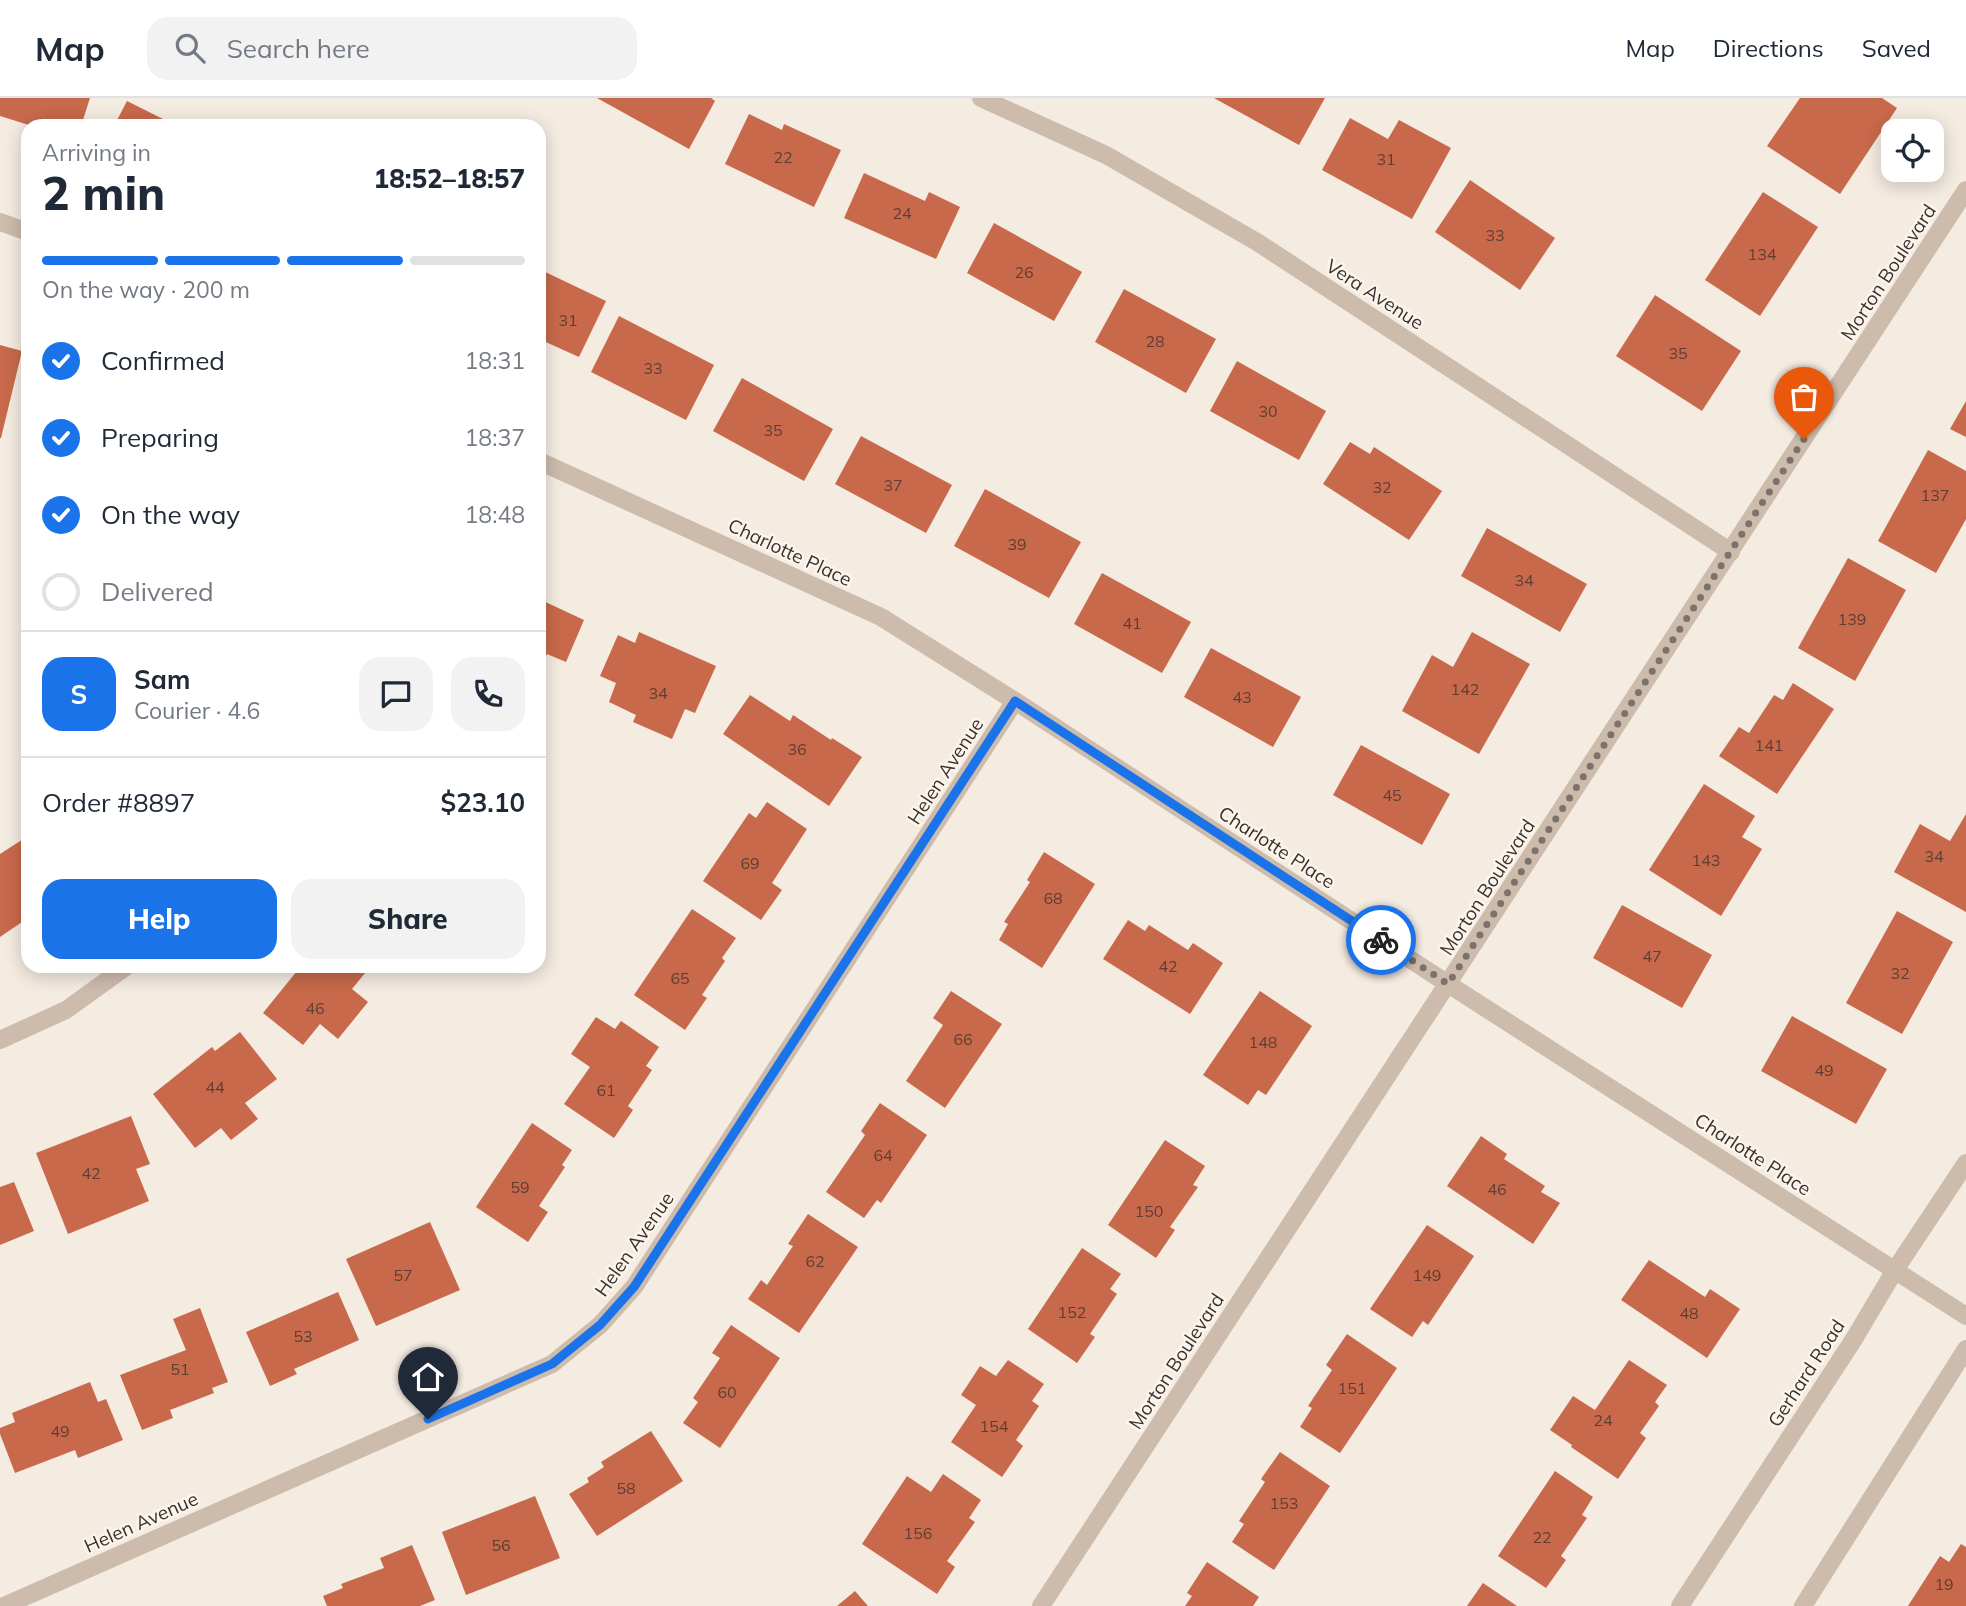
<!DOCTYPE html>
<html lang="en">
<head>
<meta charset="utf-8">
<style>
	:root { --surface:#fff; --page:#f2f2f3; --text:#1f2937; --muted:#747a83; --line:#e0e1e3; --accent:#1a73e8 }
	body { margin:0; font-family:Mulish,sans-serif; background:var(--page); color:var(--text); height:100vh; display:flex; flex-direction:column; font-size:26px; white-space:nowrap }
	* { box-sizing:border-box; margin:0 }
	p { font-size:23px; color:var(--muted) }
	.icon { flex:none; width:38px; height:38px; fill:none; stroke:currentColor; stroke-width:2; stroke-linecap:round; stroke-linejoin:round }
	.map { position:relative; flex:1; overflow:hidden }
	.details { position:absolute; left:21px; top:21px; width:525px; height:854px; display:flex; flex-direction:column; background:var(--surface); border-radius:21px; box-shadow:0 4px 18px #0003 }
	.details>* { flex:none }
	.tools { position:absolute; left:1881px; top:21px; display:grid; gap:14px }
	.tools a { display:grid; place-items:center; width:63px; height:63px; border-radius:14px; background:var(--surface); box-shadow:0 4px 18px #0003; font-size:35px }
	.pin { position:absolute; display:grid; place-items:center; width:60px; height:60px; color:#fff; margin:-72px -30px; border-radius:50% 50% 50% 0; rotate:-45deg; box-shadow:0 0 7px #0007 }
	.pin .icon { rotate:45deg }
	.courier { position:absolute; display:grid; place-items:center; width:70px; height:70px; margin:-35px; border:5px solid #1a73e8; border-radius:50%; background:#fff; color:#222; box-shadow:0 2px 9px #0007 }
	.headline em { font-style:normal; font-weight:800 }
	.headline div { display:flex; flex-direction:column-reverse }
	.headline { display:flex; align-items:center; justify-content:space-between; height:119px; padding:0 21px }
	h1 { font-size:46px; font-weight:800; line-height:52px }
	.bar { display:grid; grid-template-columns:repeat(4,1fr); gap:10px 7px; align-content:center; height:84px; padding:0 21px }
	.bar i { height:9px; border-radius:5px; background:var(--line) }
	.bar .on { background:var(--accent) }
	.bar p { grid-column:span 4 }
	.line { display:flex; align-items:center; gap:18px; padding:0 21px; border-top:2px solid var(--line) }
	.line div { flex:1 }
	.round { display:grid; place-items:center; flex:none; width:74px; height:74px; border-radius:21px; background:var(--page) }
	ol { padding:0 21px; list-style:none }
	li { display:flex; align-items:center; gap:21px; height:77px }
	li p { margin-inline-start:auto }
	li .icon { padding:7px; border-radius:50%; background:var(--accent); color:#fff; stroke-width:4 }
	li:last-child { color:var(--muted) }
	li i { width:38px; height:38px; border:4px solid var(--line); border-radius:50% }
	.cta { display:flex; gap:14px; margin-top:auto; padding:14px 21px }
	.cta a { flex:1; height:80px; border-radius:21px; background:var(--accent); color:#fff; font-size:28px; font-weight:800; line-height:80px; text-align:center }
	.cta a+a { background:var(--page); color:var(--text) }
	header { display:flex; align-items:center; gap:42px; box-sizing:border-box; height:98px; padding:0 35px; background:var(--surface); border-bottom:2px solid var(--line) }
	header strong { font-size:33px }
	nav { display:flex; gap:38px; margin-inline-start:auto; font-size:24px }
	.search { width:490px; height:63px; background:var(--page); display:flex; align-items:center; gap:18px; box-sizing:border-box; padding:0 24px; border-radius:21px; color:var(--muted); font-size:26px }
	.map>svg:first-child { display:block }
	.building { fill:#c8694b }
	.lines { fill:none; stroke-linecap:round; stroke-linejoin:round }
	.minor { stroke:#cdbbac; stroke-width:18 }
	.done { stroke:#7c716b; stroke-width:7; stroke-dasharray:0 12.6 }
	.route { stroke:#1a73e8; stroke-width:9 }
	.labels { text-anchor:middle; dominant-baseline:central; stroke-width:5; stroke-linejoin:round; paint-order:stroke }
	.number-label { font-size:16px; fill:#5e3e33 }
	.street-label { font-size:19px; fill:#3b302b; stroke:#fbf5ee }
</style>
</head>
<body>
<header>
<strong>Map</strong>
<div class="search"><svg class="icon" aria-label="search" viewBox="0 0 24 24"><circle cx="10" cy="10" r="6"/><path d="M15 15l6 6"/></svg>Search here</div>
<nav><a>Map</a><a>Directions</a><a>Saved</a></nav>
</header>
<div class="map">
<svg width="1966" height="1508" viewBox="0 0 1966 1508">
	<rect width="100%" height="100%" fill="#f4ebe1"/>
	<g class="building">
		<polygon points="0,0 90,0 81,28 32,28 0,18"/>
		<polygon points="597,0 711,0 715,3 689,51"/>
		<polygon points="1214,0 1325,0 1299,47"/>
		<polygon points="1800,0 1882,0 1897,10 1840,96 1767,48"/>
		<polygon points="127,3 177,28 114,28"/>
		<polygon points="749,16 782,32 784,26 841,52 814,109 725,66"/>
		<polygon points="1350,20 1388,41 1399,22 1451,50 1412,121 1322,72"/>
		<polygon points="864,75 925,103 929,94 960,109 936,161 844,120"/>
		<polygon points="1470,82 1555,140 1520,192 1435,134"/>
		<polygon points="1763,94 1818,129 1760,218 1705,182"/>
		<polygon points="994,125 1082,174 1054,223 967,175"/>
		<polygon points="539,171 606,203 579,259 539,241"/>
		<polygon points="1124,191 1216,241 1186,295 1095,244"/>
		<polygon points="1655,197 1741,253 1702,313 1616,258"/>
		<polygon points="619,218 714,267 686,322 591,274"/>
		<polygon points="0,247 22,253 1,340 0,340"/>
		<polygon points="1237,263 1326,313 1299,362 1210,313"/>
		<polygon points="742,280 833,331 804,383 713,333"/>
		<polygon points="1966,303 1966,339 1950,331"/>
		<polygon points="861,338 952,387 926,435 835,386"/>
		<polygon points="1350,344 1370,356 1374,349 1442,393 1409,442 1323,386"/>
		<polygon points="1928,352 1966,373 1966,421 1936,475 1878,443"/>
		<polygon points="985,391 1081,444 1049,500 954,448"/>
		<polygon points="1487,430 1587,486 1560,534 1461,478"/>
		<polygon points="1848,460 1906,492 1855,583 1798,550"/>
		<polygon points="1102,475 1191,524 1162,575 1074,526"/>
		<polygon points="539,501 584,522 566,564 547,556 544,563 539,561"/>
		<polygon points="639,534 716,568 695,615 685,611 672,641 633,624 636,617 609,604 616,585 600,578 618,537 635,545"/>
		<polygon points="1472,534 1530,566 1479,656 1402,613 1432,557 1453,569"/>
		<polygon points="1211,550 1301,599 1273,649 1184,599"/>
		<polygon points="1793,585 1834,611 1777,696 1719,658 1739,629 1749,635 1774,597 1783,602"/>
		<polygon points="750,597 790,623 793,617 831,642 832,640 862,659 829,708 723,636"/>
		<polygon points="1361,647 1450,696 1422,747 1333,697"/>
		<polygon points="1704,686 1755,718 1742,739 1762,751 1721,818 1649,772"/>
		<polygon points="767,704 807,731 772,785 782,792 761,822 703,783 749,715 756,720"/>
		<polygon points="1966,716 1966,814 1894,774 1920,726 1950,743"/>
		<polygon points="28,738 28,820 0,839 0,756"/>
		<polygon points="1044,754 1095,786 1042,870 999,842 1008,826 1004,824 1030,784 1027,782"/>
		<polygon points="1622,807 1712,857 1682,910 1593,860"/>
		<polygon points="692,811 736,840 722,860 725,863 702,897 707,900 685,932 634,897"/>
		<polygon points="1897,813 1953,844 1902,936 1846,905"/>
		<polygon points="1128,822 1145,833 1149,827 1188,852 1193,845 1223,865 1190,916 1103,861"/>
		<polygon points="301,868 370,869 352,891 368,904 338,941 320,926 303,947 263,915"/>
		<polygon points="951,893 1002,926 945,1010 906,983 943,927 933,920"/>
		<polygon points="1260,893 1312,928 1266,997 1258,992 1248,1007 1203,977"/>
		<polygon points="1792,918 1887,971 1856,1026 1761,973"/>
		<polygon points="596,919 615,931 621,923 659,949 646,968 652,972 628,1008 633,1012 614,1040 564,1006 590,969 571,956"/>
		<polygon points="240,934 277,981 245,1005 258,1021 231,1042 221,1030 195,1050 153,996 212,949 215,953"/>
		<polygon points="880,1005 927,1037 881,1105 877,1102 864,1120 826,1094 865,1037 861,1033"/>
		<polygon points="131,1018 150,1066 136,1071 149,1103 68,1136 36,1055"/>
		<polygon points="532,1025 572,1052 562,1067 565,1069 539,1108 548,1114 528,1144 476,1109"/>
		<polygon points="1481,1038 1507,1056 1504,1061 1545,1088 1541,1094 1560,1105 1533,1146 1447,1088"/>
		<polygon points="1165,1042 1205,1068 1193,1087 1198,1089 1170,1129 1175,1132 1156,1160 1108,1127"/>
		<polygon points="14,1084 34,1133 0,1147 0,1089"/>
		<polygon points="808,1116 858,1149 799,1235 748,1201 761,1182 767,1187 793,1148 788,1146"/>
		<polygon points="430,1124 460,1192 376,1228 346,1161"/>
		<polygon points="1427,1127 1474,1158 1428,1227 1423,1223 1412,1239 1370,1211"/>
		<polygon points="1082,1150 1121,1176 1110,1191 1117,1196 1090,1236 1095,1239 1077,1265 1028,1231"/>
		<polygon points="1649,1162 1705,1199 1710,1191 1740,1211 1707,1260 1621,1202"/>
		<polygon points="338,1194 359,1242 294,1271 297,1276 270,1288 246,1234"/>
		<polygon points="200,1210 228,1284 212,1290 214,1295 170,1312 173,1320 142,1332 120,1277 186,1252 173,1221"/>
		<polygon points="731,1227 780,1260 720,1350 683,1325 698,1304 693,1300 720,1260 712,1255"/>
		<polygon points="1347,1236 1397,1270 1340,1355 1300,1329 1312,1310 1308,1308 1332,1272 1326,1267"/>
		<polygon points="1008,1262 1044,1286 1032,1303 1039,1308 1016,1342 1023,1348 1002,1379 951,1344 976,1307 961,1297 980,1268 996,1278"/>
		<polygon points="1629,1262 1667,1287 1655,1304 1659,1308 1640,1335 1646,1340 1618,1381 1571,1349 1572,1347 1550,1332 1573,1298 1595,1312"/>
		<polygon points="90,1284 98,1304 106,1301 123,1342 78,1360 75,1352 15,1375 0,1336 0,1330 15,1324 12,1315"/>
		<polygon points="651,1333 683,1383 597,1438 569,1396 589,1384 587,1380 604,1369 601,1364"/>
		<polygon points="1280,1354 1330,1388 1274,1472 1232,1444 1244,1426 1239,1423 1265,1384 1261,1381"/>
		<polygon points="1555,1373 1593,1399 1582,1417 1587,1420 1561,1458 1566,1462 1546,1490 1498,1458"/>
		<polygon points="943,1376 981,1402 969,1420 975,1424 947,1463 955,1469 937,1496 862,1446 907,1378 931,1394"/>
		<polygon points="535,1398 560,1460 466,1497 442,1434"/>
		<polygon points="1961,1446 1966,1449 1966,1508 1908,1508 1940,1458 1949,1464"/>
		<polygon points="412,1447 435,1502 420,1508 327,1508 323,1498 343,1490 341,1486 384,1470 380,1460"/>
		<polygon points="1207,1464 1259,1499 1253,1508 1185,1508 1192,1498 1187,1495"/>
		<polygon points="1483,1485 1517,1508 1467,1508"/>
		<polygon points="855,1493 868,1508 837,1508"/>
	</g>
	<g class="lines">
		<g class="minor">
			<polyline points="981,0 1106,57 1257,144 1731,454"/>
			<polyline points="0,124 28,134"/>
			<polyline points="539,363 881,519 1015,603 1448,886 1966,1218"/>
			<polyline points="0,942 66,912 127,868"/>
			<polyline points="4,1508 552,1266 600,1227 634,1189 1015,603"/>
			<polyline points="1041,1508 1966,92"/>
			<polyline points="1680,1508 1854,1241 1895,1172 1966,1065"/>
			<polyline points="1803,1508 1966,1251"/>
		</g>
	</g>
	<g class="lines">
		<polyline class="done" points="1381,842 1448,886 1804,341"/>
		<polyline class="route" points="428,1321 552,1266 600,1227 634,1189 1015,603 1381,842"/>
	</g>
	<g class="labels">
		<g class="number-label">
			<text x="783" y="59">22</text>
			<text x="1386" y="61">31</text>
			<text x="902" y="115">24</text>
			<text x="1495" y="137">33</text>
			<text x="1762" y="156">134</text>
			<text x="1024" y="174">26</text>
			<text x="568" y="222">31</text>
			<text x="1155" y="243">28</text>
			<text x="1678" y="255">35</text>
			<text x="653" y="270">33</text>
			<text x="1268" y="313">30</text>
			<text x="773" y="332">35</text>
			<text x="893" y="387">37</text>
			<text x="1382" y="389">32</text>
			<text x="1935" y="397">137</text>
			<text x="1017" y="446">39</text>
			<text x="1524" y="482">34</text>
			<text x="1852" y="521">139</text>
			<text x="1132" y="525">41</text>
			<text x="1465" y="591">142</text>
			<text x="658" y="595">34</text>
			<text x="1242" y="599">43</text>
			<text x="1769" y="647">141</text>
			<text x="797" y="651">36</text>
			<text x="1392" y="697">45</text>
			<text x="1934" y="758">34</text>
			<text x="1706" y="762">143</text>
			<text x="750" y="765">69</text>
			<text x="1053" y="800">68</text>
			<text x="1652" y="858">47</text>
			<text x="1168" y="868">42</text>
			<text x="1900" y="875">32</text>
			<text x="680" y="880">65</text>
			<text x="315" y="910">46</text>
			<text x="963" y="941">66</text>
			<text x="1263" y="944">148</text>
			<text x="1824" y="972">49</text>
			<text x="215" y="989">44</text>
			<text x="606" y="992">61</text>
			<text x="883" y="1057">64</text>
			<text x="91" y="1075">42</text>
			<text x="520" y="1089">59</text>
			<text x="1497" y="1091">46</text>
			<text x="1149" y="1113">150</text>
			<text x="815" y="1163">62</text>
			<text x="403" y="1177">57</text>
			<text x="1427" y="1177">149</text>
			<text x="1072" y="1214">152</text>
			<text x="1689" y="1215">48</text>
			<text x="303" y="1238">53</text>
			<text x="180" y="1271">51</text>
			<text x="1352" y="1290">151</text>
			<text x="727" y="1294">60</text>
			<text x="1603" y="1322">24</text>
			<text x="994" y="1328">154</text>
			<text x="60" y="1333">49</text>
			<text x="626" y="1390">58</text>
			<text x="1284" y="1405">153</text>
			<text x="918" y="1435">156</text>
			<text x="1542" y="1439">22</text>
			<text x="501" y="1447">56</text>
			<text x="1944" y="1486">19</text>
		</g>
		<g class="street-label">
			<text transform="translate(1888 174) rotate(-57)">Morton Boulevard</text>
			<text transform="translate(1375 196) rotate(33)">Vera Avenue</text>
			<text transform="translate(790 454) rotate(25)">Charlotte Place</text>
			<text transform="translate(945 673) rotate(-57)">Helen Avenue</text>
			<text transform="translate(1277 749) rotate(33)">Charlotte Place</text>
			<text transform="translate(1487 789) rotate(-57)">Morton Boulevard</text>
			<text transform="translate(1753 1056) rotate(33)">Charlotte Place</text>
			<text transform="translate(634 1146) rotate(-55)">Helen Avenue</text>
			<text transform="translate(1176 1263) rotate(-57)">Morton Boulevard</text>
			<text transform="translate(1806 1275) rotate(-57)">Gerhard Road</text>
			<text transform="translate(141 1424) rotate(-24)">Helen Avenue</text>
		</g>
	</g>
</svg>
<div class="tools">
<a><svg class="icon" aria-label="locate" viewBox="0 0 24 24"><circle cx="12" cy="12" r="6"/><path d="M12 2v4M12 18v4M2 12h4M18 12h4"/></svg></a>
</div>
<div class="pin" style="left:1804px;top:341px;background:#ea580c"><svg class="icon" aria-label="bag" viewBox="0 0 24 24"><path d="M5 8h14l-1 12H6zM9 8a3 3 0 0 1 6 0"/></svg></div>
<div class="pin" style="left:428px;top:1321px;background:#1f2937"><svg class="icon" aria-label="home" viewBox="0 0 24 24"><path d="M3 11l9-7 9 7M6 9v11h12V9"/></svg></div>
<div class="courier" style="left:1381px;top:842px"><svg class="icon" aria-label="bike" viewBox="0 0 24 24"><circle cx="6" cy="16" r="4"/><circle cx="18" cy="16" r="4"/><path d="M6 16l4-8h5l3 8M10 8l3 8H6M13 5h3"/></svg></div>
<section class="details">
<div class="headline"><div><h1>2 min</h1><p>Arriving in</p></div><em>18:52–18:57</em></div>
<div class="bar"><i class="on"></i><i class="on"></i><i class="on"></i><i></i><p>On the way · 200 m</p></div>
<ol>
<li><svg class="icon" aria-label="check" viewBox="0 0 24 24"><path d="M5 12l5 5 9-10"/></svg>Confirmed<p>18:31</p></li>
<li><svg class="icon" aria-label="check" viewBox="0 0 24 24"><path d="M5 12l5 5 9-10"/></svg>Preparing<p>18:37</p></li>
<li><svg class="icon" aria-label="check" viewBox="0 0 24 24"><path d="M5 12l5 5 9-10"/></svg>On the way<p>18:48</p></li>
<li><i></i>Delivered</li>
</ol>
<div class="line" style="height:126px"><b class="round" style="background:var(--accent);color:#fff">S</b><div><b>Sam</b><p>Courier · 4.6</p></div><a class="round"><svg class="icon" aria-label="chat" viewBox="0 0 24 24"><path d="M4 5h16v11H9l-5 4z"/></svg></a><a class="round"><svg class="icon" aria-label="phone" viewBox="0 0 24 24"><path d="M5 4h4l2 5-3 2q2 4 5 5l2-3 5 2v4C11 20 4 13 5 4z"/></svg></a></div>
<div class="line" style="height:91px"><div>Order #8897</div><b>$23.10</b></div>
<div class="cta"><a>Help</a><a>Share</a></div>
</section>
</div>
</body>
</html>
